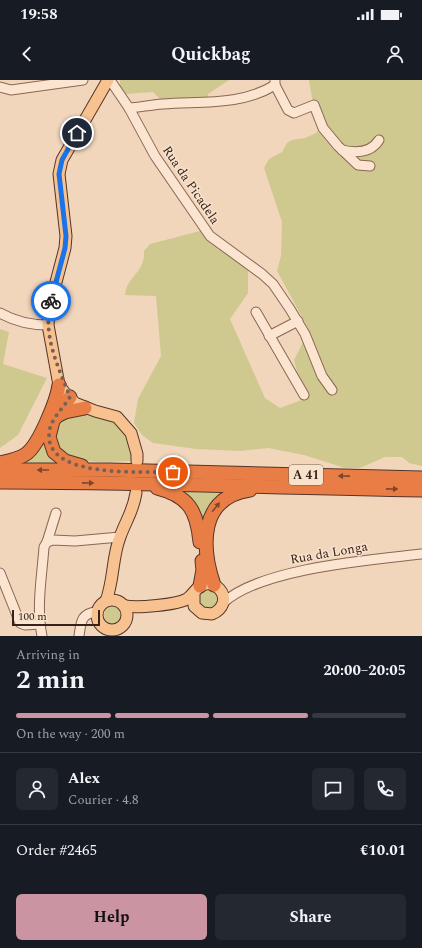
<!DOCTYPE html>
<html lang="en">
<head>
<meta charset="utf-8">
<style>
	:root { --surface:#171b24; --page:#242831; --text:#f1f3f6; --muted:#9ea1a6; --line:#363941; --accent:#cb94a2 }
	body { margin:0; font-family:Spectral,serif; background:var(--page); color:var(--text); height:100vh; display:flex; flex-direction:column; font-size:15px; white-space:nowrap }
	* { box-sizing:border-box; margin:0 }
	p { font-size:13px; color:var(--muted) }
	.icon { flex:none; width:22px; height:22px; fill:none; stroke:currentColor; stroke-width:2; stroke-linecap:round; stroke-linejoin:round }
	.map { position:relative; height:556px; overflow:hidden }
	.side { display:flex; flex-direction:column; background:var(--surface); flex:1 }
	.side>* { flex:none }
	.scale { position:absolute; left:12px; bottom:10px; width:88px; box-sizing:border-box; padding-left:4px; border:2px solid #37221b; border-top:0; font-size:11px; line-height:14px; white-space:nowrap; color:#37221b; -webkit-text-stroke:3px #f8e2cc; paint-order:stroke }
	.pin { position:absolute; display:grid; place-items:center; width:34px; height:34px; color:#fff; margin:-17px; border:2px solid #fff; border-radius:50%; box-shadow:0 1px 4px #0007 }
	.courier { position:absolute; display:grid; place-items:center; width:40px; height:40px; margin:-20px; border:3px solid #1a73e8; border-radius:50%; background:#fff; color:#222; box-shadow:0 1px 5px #0007 }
	.headline em { font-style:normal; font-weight:700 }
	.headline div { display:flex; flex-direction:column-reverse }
	.headline { display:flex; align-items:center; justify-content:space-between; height:68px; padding:0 16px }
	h1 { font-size:26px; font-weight:700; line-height:30px }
	.bar { display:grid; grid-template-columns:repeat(4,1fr); gap:6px 4px; align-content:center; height:48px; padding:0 16px }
	.bar i { height:5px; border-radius:3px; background:var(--line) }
	.bar .active { background:var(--accent) }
	.bar p { grid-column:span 4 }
	.line { display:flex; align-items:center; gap:10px; padding:0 16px; border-top:1px solid var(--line) }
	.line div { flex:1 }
	.round { display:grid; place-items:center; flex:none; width:42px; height:42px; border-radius:6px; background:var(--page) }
	.action { display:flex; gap:8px; margin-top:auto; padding:8px 16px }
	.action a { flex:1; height:46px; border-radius:6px; background:var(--accent); color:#111; font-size:16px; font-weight:700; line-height:46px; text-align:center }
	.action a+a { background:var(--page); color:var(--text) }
	.status { display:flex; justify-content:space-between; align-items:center; height:28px; padding:0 20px; background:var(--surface); direction:ltr }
	.status svg { height:11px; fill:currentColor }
	header { display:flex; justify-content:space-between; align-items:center; height:52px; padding:0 16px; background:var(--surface); font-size:18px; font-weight:700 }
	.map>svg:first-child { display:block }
	.green { fill:#cfc990 }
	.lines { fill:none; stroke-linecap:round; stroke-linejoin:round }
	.minor-casing { stroke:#896655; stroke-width:11 }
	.major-casing { stroke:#56352a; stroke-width:13 }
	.highway-casing { stroke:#56352a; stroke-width:15 }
	.minor { stroke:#fbe5d0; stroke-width:9 }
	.major { stroke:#f8c290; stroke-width:11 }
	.highway { stroke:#e87e45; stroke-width:13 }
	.oneway { fill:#7e472c }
	.done { stroke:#786153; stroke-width:4; stroke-dasharray:0 7.2 }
	.route { stroke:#1a73e8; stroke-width:5 }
	.labels { text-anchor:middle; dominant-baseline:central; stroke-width:3; stroke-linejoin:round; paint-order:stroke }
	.shield { fill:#f8e2cc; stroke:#715c50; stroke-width:1 }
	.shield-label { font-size:12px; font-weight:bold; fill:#37221b }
	.street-label { font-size:13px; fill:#37221b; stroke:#f8e2cc }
</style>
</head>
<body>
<div class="status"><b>19:58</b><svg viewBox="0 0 49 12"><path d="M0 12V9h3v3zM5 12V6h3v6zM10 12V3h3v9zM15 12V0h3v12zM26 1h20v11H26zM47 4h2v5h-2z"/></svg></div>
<header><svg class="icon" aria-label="back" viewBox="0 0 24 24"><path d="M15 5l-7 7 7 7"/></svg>Quickbag<svg class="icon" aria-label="person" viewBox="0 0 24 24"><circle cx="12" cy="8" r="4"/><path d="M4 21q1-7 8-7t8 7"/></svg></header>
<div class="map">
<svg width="422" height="556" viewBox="0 0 422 556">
	<rect width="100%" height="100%" fill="#f1d6bc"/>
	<g class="green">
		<polygon points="120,0 229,0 208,14 208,19 161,20 153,12 126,14 120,6"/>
		<path d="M 309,0 L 422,0 L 422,386 L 409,383 L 402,377 L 385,377 L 360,388 L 345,388 L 304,375 L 268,368 L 240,371 L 196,369 L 153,363 L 142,355 L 134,343 L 138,319 L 161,276 L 156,216 L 125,215 C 127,195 145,194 144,171 L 150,164 L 200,151 L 248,190 L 248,213 L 230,239 L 265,318 L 280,328 L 304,319 L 294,280 L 309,250 L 277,191 L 281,176 L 282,142 L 264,88 L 269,79 L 282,72 L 287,63 L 292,60 L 305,58 L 316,53 L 322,47 L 314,29 Z"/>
		<polygon points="0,249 9,252 3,284 47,298 18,355 0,368"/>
		<path d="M 74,333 L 108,339 L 116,344 L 129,359 L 132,381 C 102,381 51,391 56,345 L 64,336 Z"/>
		<polygon points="44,358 64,385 17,384"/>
		<polygon points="177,410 233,412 204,447"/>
		<circle cx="209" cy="519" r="10"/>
		<circle cx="114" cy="535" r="10"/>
	</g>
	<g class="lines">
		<defs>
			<g id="minor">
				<polyline points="110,0 129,28 155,76 210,156 262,194 273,204 290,229 305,254 322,296 332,310"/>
				<polyline points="275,1 275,5 288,30 294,33 314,25 323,48 338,66 358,85 370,86"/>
				<polyline points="0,7 11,10 83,0"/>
				<path d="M 129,28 C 140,27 151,25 163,24 C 200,21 241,26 275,5"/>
				<path d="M 342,70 C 355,73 371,73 379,60"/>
				<polyline points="256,232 304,315"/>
				<path d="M 0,233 C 16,242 30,245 48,245"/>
				<polyline points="269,256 298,241"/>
				<polyline points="47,462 56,433"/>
				<polyline points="0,493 20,543 25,545 40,544"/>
				<path d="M 223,523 C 261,488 370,480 422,474"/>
				<path d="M 42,556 C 36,527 42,496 44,467 L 47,462 L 53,460 L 75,461 L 120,457"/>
				<path d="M 79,556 C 81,542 81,533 97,532"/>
			</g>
			<g id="major">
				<polyline points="108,0 62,80 59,94 66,156 65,168 50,225 48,245 59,305 64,312 75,323 95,331 117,337 131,353 137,374 137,381"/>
				<circle cx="112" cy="535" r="15"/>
				<path d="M 106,521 C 114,500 112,477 120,457 C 126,440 133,432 136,413"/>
				<path d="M 125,526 C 138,528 176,525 187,519 C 194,514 197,505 206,504 C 216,502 226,513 223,523 C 221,529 217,532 212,534 L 202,533 L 194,526 L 194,513"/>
			</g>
			<g id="highway">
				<polyline points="70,317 53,341 49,357 54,372 65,381 82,386"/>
				<polyline points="57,336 65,332 85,328"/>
				<path d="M 0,383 C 9,381 19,379 26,374 C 39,365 57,320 59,305"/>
				<polyline points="0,390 110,390 422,398"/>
				<path d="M 0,402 C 141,402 281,408 422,410"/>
				<path d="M 157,408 C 189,416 197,431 200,462"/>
				<path d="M 214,505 C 201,467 199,417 250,410"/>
				<polyline points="200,506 203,490 202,481"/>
			</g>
		</defs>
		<use href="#minor" class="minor-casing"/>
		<use href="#major" class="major-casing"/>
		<use href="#highway" class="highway-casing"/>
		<use href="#minor" class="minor"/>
		<use href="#major" class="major"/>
		<use href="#highway" class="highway"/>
	</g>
	<defs><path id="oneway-solid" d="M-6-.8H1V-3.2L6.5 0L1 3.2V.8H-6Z"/></defs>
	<g class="oneway">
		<use href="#oneway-solid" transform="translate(43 390) rotate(-180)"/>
		<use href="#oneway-solid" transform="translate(344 396) rotate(-179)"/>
		<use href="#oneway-solid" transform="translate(88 403) rotate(1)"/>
		<use href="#oneway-solid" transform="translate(392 409) rotate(1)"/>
		<use href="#oneway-solid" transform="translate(216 427) rotate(-51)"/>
	</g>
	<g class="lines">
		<path class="done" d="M 51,221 C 42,255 58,286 70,317 C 64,327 53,337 50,348 C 38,400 143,391 173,392"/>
		<polyline class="route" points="51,221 65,168 66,156 59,94 62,80 77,53"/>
	</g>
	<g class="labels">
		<rect class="shield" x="289" y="385" width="34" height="20" rx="3"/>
		<g class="shield-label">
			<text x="306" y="395">A 41</text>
		</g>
		<g class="street-label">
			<text transform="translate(191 105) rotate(56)">Rua da Picadela</text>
			<text transform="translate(329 473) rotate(-10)">Rua da Longa</text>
		</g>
	</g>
</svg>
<div class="scale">100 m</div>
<div class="pin" style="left:173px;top:392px;background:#ea580c"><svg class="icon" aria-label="bag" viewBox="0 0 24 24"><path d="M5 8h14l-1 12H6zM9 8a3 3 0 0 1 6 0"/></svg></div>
<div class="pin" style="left:77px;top:53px;background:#1f2937"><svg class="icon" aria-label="home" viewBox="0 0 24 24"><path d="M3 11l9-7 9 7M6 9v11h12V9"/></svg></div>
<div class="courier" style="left:51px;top:221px"><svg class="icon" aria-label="bike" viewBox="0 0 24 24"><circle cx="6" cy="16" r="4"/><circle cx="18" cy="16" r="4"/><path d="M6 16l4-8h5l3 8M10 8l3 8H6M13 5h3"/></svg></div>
</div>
<section class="side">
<div class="headline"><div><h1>2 min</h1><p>Arriving in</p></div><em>20:00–20:05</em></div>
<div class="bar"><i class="active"></i><i class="active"></i><i class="active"></i><i></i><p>On the way · 200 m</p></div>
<div class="line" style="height:72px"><a class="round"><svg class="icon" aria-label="person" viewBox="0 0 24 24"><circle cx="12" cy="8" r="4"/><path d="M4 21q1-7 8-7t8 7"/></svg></a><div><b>Alex</b><p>Courier · 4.8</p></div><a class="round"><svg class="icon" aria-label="chat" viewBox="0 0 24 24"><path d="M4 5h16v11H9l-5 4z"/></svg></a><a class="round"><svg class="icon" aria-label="phone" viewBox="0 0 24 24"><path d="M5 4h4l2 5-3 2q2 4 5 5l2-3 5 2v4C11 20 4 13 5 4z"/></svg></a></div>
<div class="line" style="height:52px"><div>Order #2465</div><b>€10.01</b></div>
<div class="action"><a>Help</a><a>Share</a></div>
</section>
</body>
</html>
